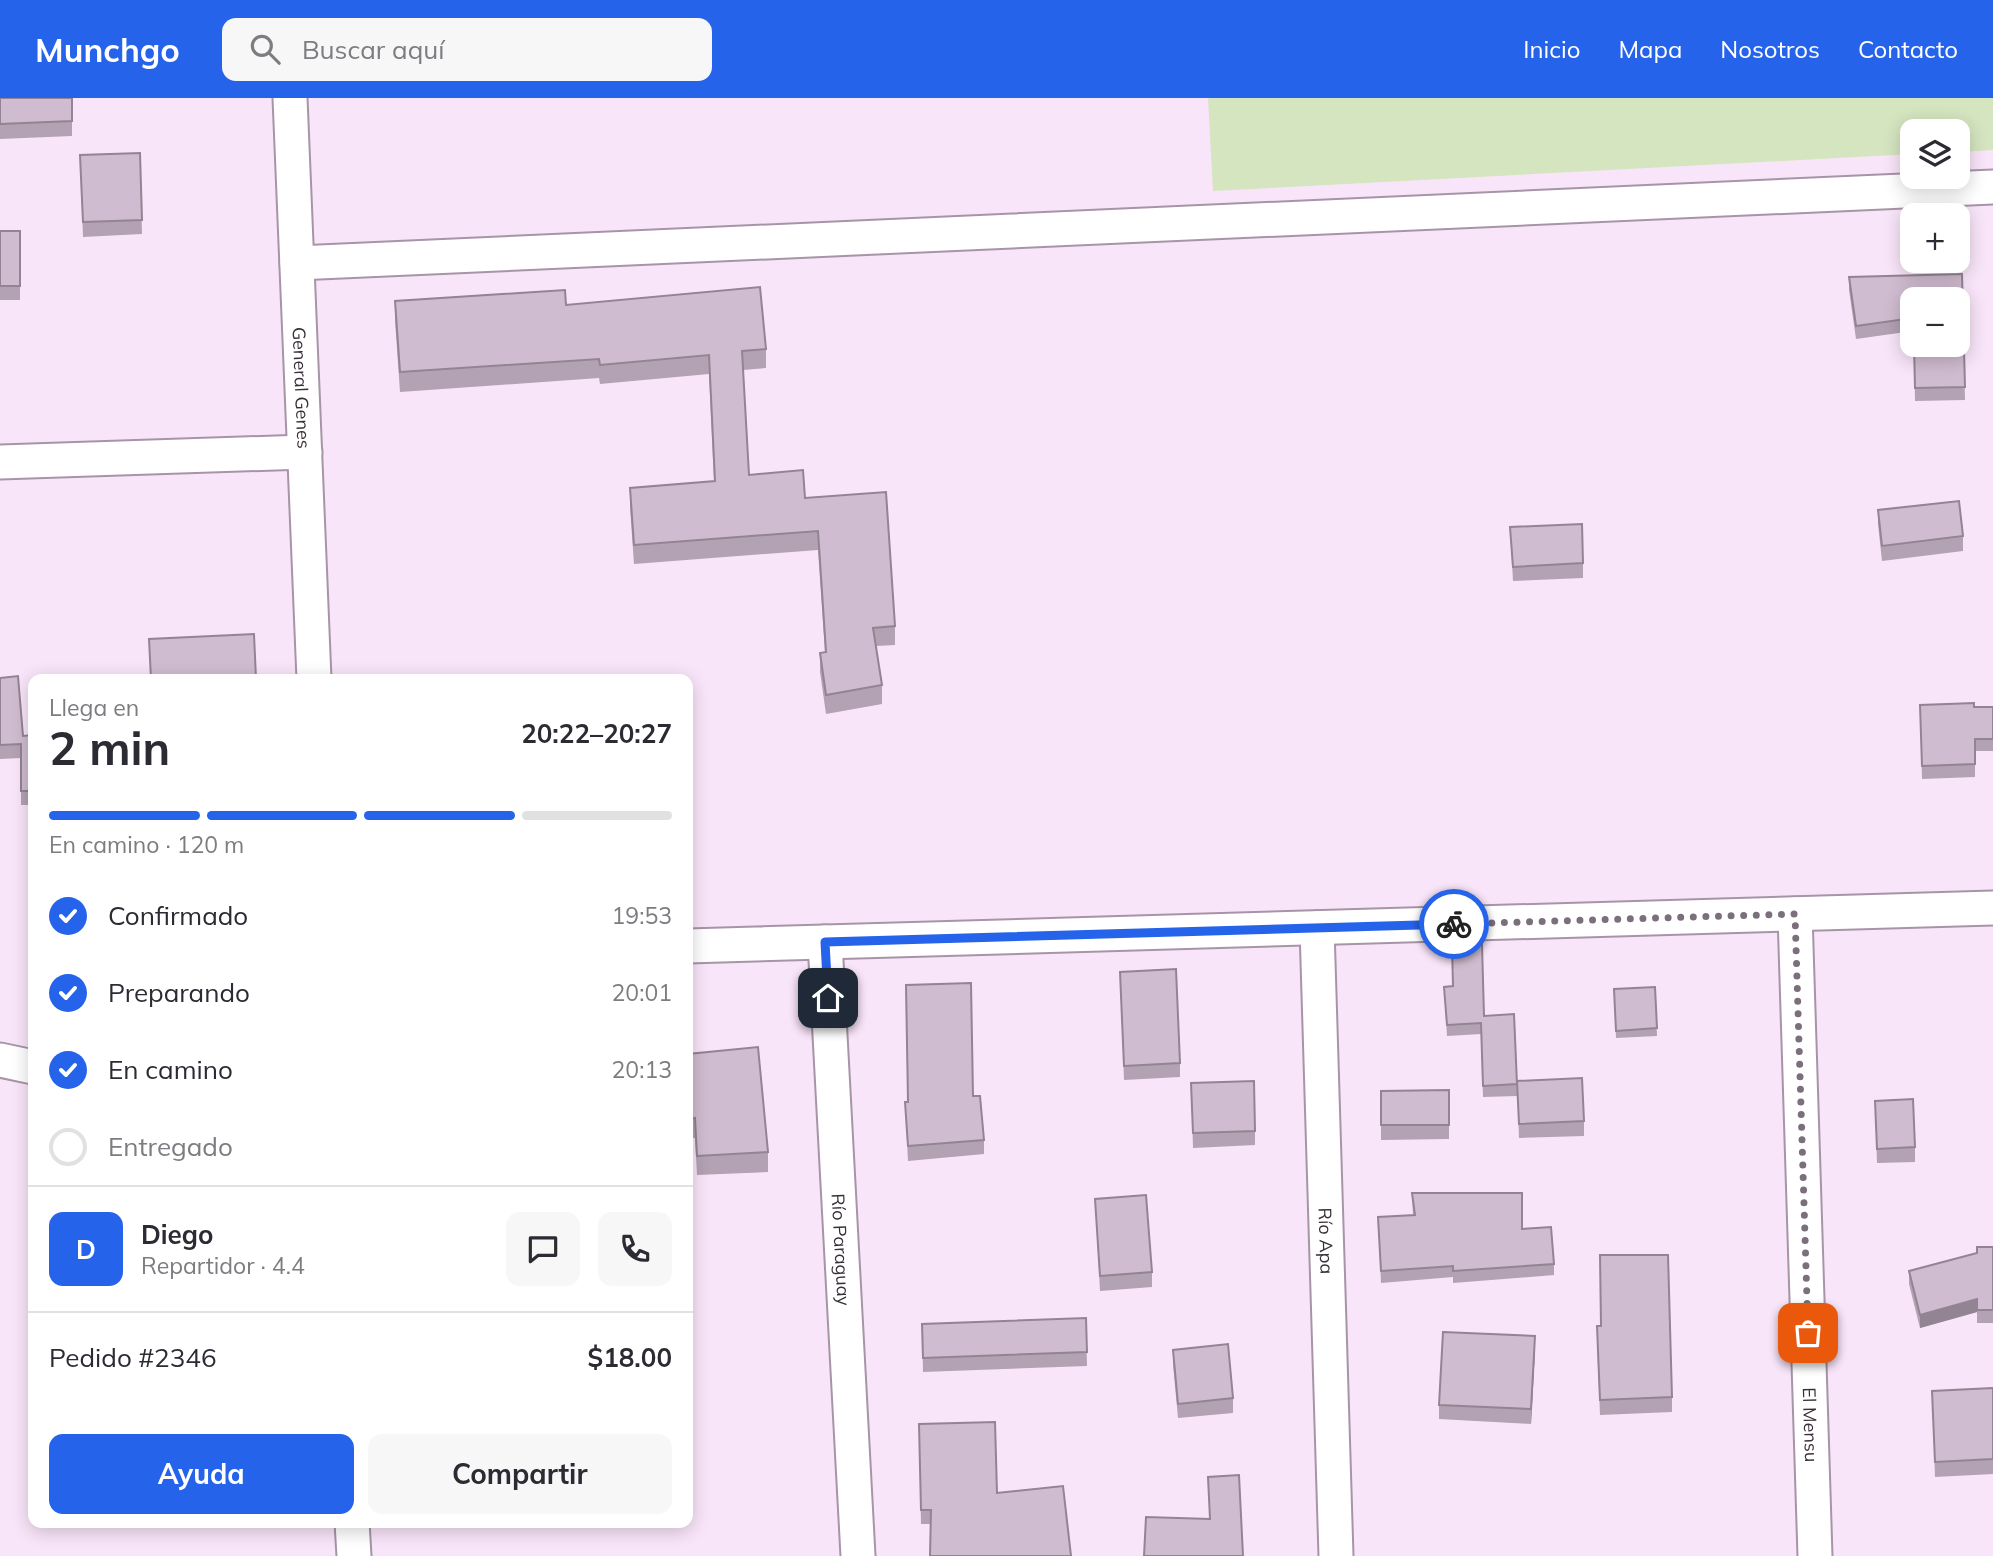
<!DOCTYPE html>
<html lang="es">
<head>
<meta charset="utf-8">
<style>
	:root { --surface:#fff; --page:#f7f7f7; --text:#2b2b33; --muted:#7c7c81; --line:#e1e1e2; --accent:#2563eb }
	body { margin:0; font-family:Mulish,sans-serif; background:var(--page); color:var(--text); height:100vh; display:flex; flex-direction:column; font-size:26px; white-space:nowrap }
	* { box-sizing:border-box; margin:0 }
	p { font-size:23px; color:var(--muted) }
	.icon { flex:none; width:38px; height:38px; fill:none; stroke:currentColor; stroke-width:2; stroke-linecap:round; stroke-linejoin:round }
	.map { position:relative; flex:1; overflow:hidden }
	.side { position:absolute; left:28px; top:576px; width:665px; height:854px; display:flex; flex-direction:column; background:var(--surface); border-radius:14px; box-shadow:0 4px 18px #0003 }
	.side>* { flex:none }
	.controls { position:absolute; left:1900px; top:21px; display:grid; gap:14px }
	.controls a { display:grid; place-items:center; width:70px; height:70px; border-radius:14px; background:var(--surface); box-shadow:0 4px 18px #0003; font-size:35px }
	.pin { position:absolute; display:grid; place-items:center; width:60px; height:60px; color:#fff; margin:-30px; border-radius:14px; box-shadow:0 4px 10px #0006 }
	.courier { position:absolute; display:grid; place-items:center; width:70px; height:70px; margin:-35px; border:5px solid #2563eb; border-radius:50%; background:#fff; color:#222; box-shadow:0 2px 9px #0007 }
	.headline em { font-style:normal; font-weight:700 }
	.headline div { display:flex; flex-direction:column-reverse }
	.headline { display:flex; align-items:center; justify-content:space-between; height:119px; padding:0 21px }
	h1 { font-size:46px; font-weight:700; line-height:52px }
	.bar { display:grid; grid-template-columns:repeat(4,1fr); gap:10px 7px; align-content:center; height:84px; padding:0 21px }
	.bar i { height:9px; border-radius:5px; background:var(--line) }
	.bar .active { background:var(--accent) }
	.bar p { grid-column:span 4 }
	.line { display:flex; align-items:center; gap:18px; padding:0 21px; border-top:2px solid var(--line) }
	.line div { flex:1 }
	.round { display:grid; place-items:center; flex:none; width:74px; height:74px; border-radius:14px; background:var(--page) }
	ol { padding:0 21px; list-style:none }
	li { display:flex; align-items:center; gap:21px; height:77px }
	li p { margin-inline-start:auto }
	li .icon { padding:7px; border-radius:50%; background:var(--accent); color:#fff; stroke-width:4 }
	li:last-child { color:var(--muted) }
	li i { width:38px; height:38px; border:4px solid var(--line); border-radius:50% }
	.button { display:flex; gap:14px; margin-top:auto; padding:14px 21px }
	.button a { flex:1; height:80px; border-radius:14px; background:var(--accent); color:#fff; font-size:28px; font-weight:700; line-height:80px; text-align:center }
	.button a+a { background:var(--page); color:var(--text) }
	header { display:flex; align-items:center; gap:42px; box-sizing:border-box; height:98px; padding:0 35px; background:var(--accent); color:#fff }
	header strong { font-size:33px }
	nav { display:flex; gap:38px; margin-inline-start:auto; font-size:24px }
	.search { width:490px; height:63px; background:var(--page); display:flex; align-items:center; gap:18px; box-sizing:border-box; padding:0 24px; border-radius:14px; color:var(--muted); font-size:26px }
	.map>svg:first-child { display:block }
	.green { fill:#d5e5c0 }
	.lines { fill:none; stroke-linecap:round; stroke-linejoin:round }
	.minor-casing { stroke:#a794a7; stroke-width:37 }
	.minor { stroke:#fff; stroke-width:33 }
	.wall { fill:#b3a2b3 }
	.shaded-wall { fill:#928492 }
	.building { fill:#d0bcd0; stroke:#928492; stroke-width:2 }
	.done { stroke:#7c6f7c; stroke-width:7; stroke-dasharray:0 12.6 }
	.route { stroke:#2563eb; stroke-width:9 }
	.labels { text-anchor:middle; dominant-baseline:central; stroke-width:7; stroke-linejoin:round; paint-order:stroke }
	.street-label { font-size:18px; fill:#383038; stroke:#fff }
</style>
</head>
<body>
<header>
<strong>Munchgo</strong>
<div class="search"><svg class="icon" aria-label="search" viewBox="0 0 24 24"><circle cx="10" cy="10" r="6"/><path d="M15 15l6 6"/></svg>Buscar aquí</div>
<nav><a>Inicio</a><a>Mapa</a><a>Nosotros</a><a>Contacto</a></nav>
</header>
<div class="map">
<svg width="1993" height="1458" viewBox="0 0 1993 1458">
	<rect width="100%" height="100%" fill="#f9e5f9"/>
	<polygon class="green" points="1208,0 1993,0 1993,52 1958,54 1958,33 1913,33 1913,56 1213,93"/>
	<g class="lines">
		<defs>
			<g id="minor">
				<path id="s1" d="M 290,0 L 314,581"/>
				<polyline points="297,165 1993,89"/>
				<polyline points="0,364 305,354"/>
				<path id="s2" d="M 1795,816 L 1815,1458"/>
				<path id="s3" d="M 1317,830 L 1336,1458"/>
				<path id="s4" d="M 825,844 L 858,1458"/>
				<polyline points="688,848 1993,810"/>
				<polyline points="0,962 33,969"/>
				<polyline points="352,1424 354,1458"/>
			</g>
		</defs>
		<use href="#minor" class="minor-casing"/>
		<use href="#minor" class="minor"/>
	</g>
	<g class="wall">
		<polygon points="0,0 72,0 72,38 0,41"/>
		<polygon points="140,55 142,136 83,139 80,57"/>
		<rect x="0" y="133" width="20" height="69"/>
		<polygon points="1962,176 1965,302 1915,303 1913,201 1913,233 1856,241 1849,192 1849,179"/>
		<polygon points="395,203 566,207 766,251 766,270 743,272 749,377 805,400 895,528 895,547 876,548 882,587 882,606 826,616 820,574 820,555 825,554 818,452 634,466 630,409 630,390 714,383 709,276 600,286 599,280 400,294 395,222"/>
		<polygon points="1878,412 1963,438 1963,453 1882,463 1878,426"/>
		<polygon points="1510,429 1583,465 1583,480 1513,483"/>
		<polygon points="0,580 23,638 33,637 33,707 21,707 21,660 0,661"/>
		<polygon points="1920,607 1993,609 1993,653 1975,653 1975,679 1922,681"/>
		<polygon points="1120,874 1180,965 1180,979 1124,982"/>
		<polygon points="1444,889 1484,918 1517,986 1517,998 1483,999 1481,936 1447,938"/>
		<polygon points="1655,889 1657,938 1616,940 1614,891"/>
		<polygon points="688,956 768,1054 768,1074 697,1077 695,1040 688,1041"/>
		<polygon points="1517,983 1584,1023 1584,1038 1519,1040"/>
		<polygon points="1191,985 1255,1033 1255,1047 1193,1050"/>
		<polygon points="1449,992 1449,1041 1381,1042 1381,993"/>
		<polygon points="1875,1003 1915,1049 1915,1064 1877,1065"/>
		<polygon points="905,1004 984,1042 984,1056 908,1063"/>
		<polygon points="1412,1095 1522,1131 1554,1166 1554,1177 1453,1185 1453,1179 1381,1185 1378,1119 1413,1117"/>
		<polygon points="1095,1101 1152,1174 1152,1189 1100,1193"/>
		<polygon points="1993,1149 1993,1225 1977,1225 1977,1214 1920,1230 1909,1186 1909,1173 1977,1155"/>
		<polygon points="1086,1220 1087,1268 923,1274 922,1226"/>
		<polygon points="1597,1243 1672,1299 1672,1314 1600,1317"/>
		<polygon points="1173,1252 1233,1300 1233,1315 1178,1320 1173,1266"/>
		<polygon points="1535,1252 1531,1326 1439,1321 1439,1307"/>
		<polygon points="1993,1290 1993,1376 1935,1379 1932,1293"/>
		<polygon points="919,1326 997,1395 931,1426 921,1426"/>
	</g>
	<g class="shaded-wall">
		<polygon points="1977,1201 1977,1214 1920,1230 1920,1217"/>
		<polygon points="1535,1238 1535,1252 1531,1326 1531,1311"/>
	</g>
	<g class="building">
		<polygon points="0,0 72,0 72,23 0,26"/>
		<polygon points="140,55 142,122 83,124 80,57"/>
		<rect x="0" y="133" width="20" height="55"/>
		<polygon points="1962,176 1965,289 1915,290 1914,247 1958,247 1958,201 1913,201 1913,220 1856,228 1849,179"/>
		<polygon points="760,189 766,251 742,253 749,377 803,372 805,400 886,394 895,528 873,530 882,587 826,597 820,555 826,554 818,433 634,447 630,390 715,383 709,257 600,267 599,261 400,274 395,203 565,192 566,207"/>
		<polygon points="1959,403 1963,438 1882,448 1878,412"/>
		<polygon points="1582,426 1583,465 1513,469 1510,429"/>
		<polygon points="254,536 256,581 151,581 149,541"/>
		<polygon points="18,578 23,638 33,637 33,693 21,693 21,646 0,647 0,580"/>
		<polygon points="1974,605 1974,609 1993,609 1993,641 1975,641 1975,666 1922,668 1920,607"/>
		<polygon points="1482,846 1484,918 1514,916 1517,986 1483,988 1481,925 1447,927 1444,889 1453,888 1452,847"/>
		<polygon points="1176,871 1180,965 1124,968 1120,874"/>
		<polygon points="971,885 973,998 980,998 984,1042 908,1048 905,1004 908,1004 906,887"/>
		<polygon points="1655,889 1657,930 1616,933 1614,891"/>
		<polygon points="758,949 768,1054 697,1058 695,1020 688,1021 688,956"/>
		<polygon points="1582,980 1584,1023 1519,1026 1517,983"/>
		<polygon points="1254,983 1255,1033 1193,1035 1191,985"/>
		<polygon points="1449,992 1449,1027 1381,1027 1381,993"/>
		<polygon points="1913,1001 1915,1049 1877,1051 1875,1003"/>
		<polygon points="1412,1095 1522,1095 1522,1131 1551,1129 1554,1166 1453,1173 1453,1168 1381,1173 1378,1119 1415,1117"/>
		<polygon points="1146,1097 1152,1174 1100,1178 1095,1101"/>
		<polygon points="1977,1149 1993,1149 1993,1212 1977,1212 1977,1201 1920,1217 1909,1173 1977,1155"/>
		<polygon points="1600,1157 1668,1157 1672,1299 1600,1302 1597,1228 1601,1228"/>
		<polygon points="1086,1220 1087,1254 923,1260 922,1226"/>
		<polygon points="1443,1234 1535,1238 1531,1311 1439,1307"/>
		<polygon points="1228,1246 1233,1300 1178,1306 1173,1252"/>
		<polygon points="1993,1290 1993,1361 1935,1364 1932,1293"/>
		<polygon points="995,1324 997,1395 1063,1388 1071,1458 930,1458 931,1412 921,1412 919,1326"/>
		<polygon points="1239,1377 1243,1458 1144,1458 1146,1419 1210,1421 1208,1379"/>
	</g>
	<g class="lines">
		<polyline class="done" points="1454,826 1795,816 1808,1235"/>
		<polyline class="route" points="828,900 825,844 1454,826"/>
	</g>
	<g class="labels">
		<g class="street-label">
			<text stroke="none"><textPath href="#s1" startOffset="290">General Genes</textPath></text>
			<text stroke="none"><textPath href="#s3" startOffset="313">Río Apa</textPath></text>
			<text stroke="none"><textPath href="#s4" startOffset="308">Río Paraguay</textPath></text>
			<text stroke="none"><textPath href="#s2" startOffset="511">El Mensu</textPath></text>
		</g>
	</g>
</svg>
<div class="controls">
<a><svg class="icon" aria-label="layers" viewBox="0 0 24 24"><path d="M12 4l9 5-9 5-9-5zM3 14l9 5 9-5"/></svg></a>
<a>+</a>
<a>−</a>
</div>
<div class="pin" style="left:1808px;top:1235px;background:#ea580c"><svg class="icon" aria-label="bag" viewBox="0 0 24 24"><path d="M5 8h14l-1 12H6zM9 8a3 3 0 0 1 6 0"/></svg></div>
<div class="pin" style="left:828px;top:900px;background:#1f2937"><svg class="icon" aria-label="home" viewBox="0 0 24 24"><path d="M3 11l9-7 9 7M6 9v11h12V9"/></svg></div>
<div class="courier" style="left:1454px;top:826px"><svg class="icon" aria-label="bike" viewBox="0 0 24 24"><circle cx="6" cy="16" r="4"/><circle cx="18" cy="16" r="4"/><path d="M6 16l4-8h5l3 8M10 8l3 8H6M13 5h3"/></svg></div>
<section class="side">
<div class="headline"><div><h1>2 min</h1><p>Llega en</p></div><em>20:22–20:27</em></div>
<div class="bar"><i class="active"></i><i class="active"></i><i class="active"></i><i></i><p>En camino · 120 m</p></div>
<ol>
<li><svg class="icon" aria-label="check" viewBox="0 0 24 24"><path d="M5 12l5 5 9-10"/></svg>Confirmado<p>19:53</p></li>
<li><svg class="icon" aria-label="check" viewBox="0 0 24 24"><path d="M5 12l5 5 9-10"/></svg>Preparando<p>20:01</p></li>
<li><svg class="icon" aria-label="check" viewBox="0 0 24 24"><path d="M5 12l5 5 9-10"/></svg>En camino<p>20:13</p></li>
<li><i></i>Entregado</li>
</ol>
<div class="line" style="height:126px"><b class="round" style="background:var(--accent);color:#fff">D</b><div><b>Diego</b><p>Repartidor · 4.4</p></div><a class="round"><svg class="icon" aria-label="chat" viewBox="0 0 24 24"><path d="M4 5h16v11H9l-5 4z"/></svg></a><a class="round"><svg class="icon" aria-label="phone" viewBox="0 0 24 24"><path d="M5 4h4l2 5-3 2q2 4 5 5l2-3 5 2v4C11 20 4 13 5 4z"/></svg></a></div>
<div class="line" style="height:91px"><div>Pedido #2346</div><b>$18.00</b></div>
<div class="button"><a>Ayuda</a><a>Compartir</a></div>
</section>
</div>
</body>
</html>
